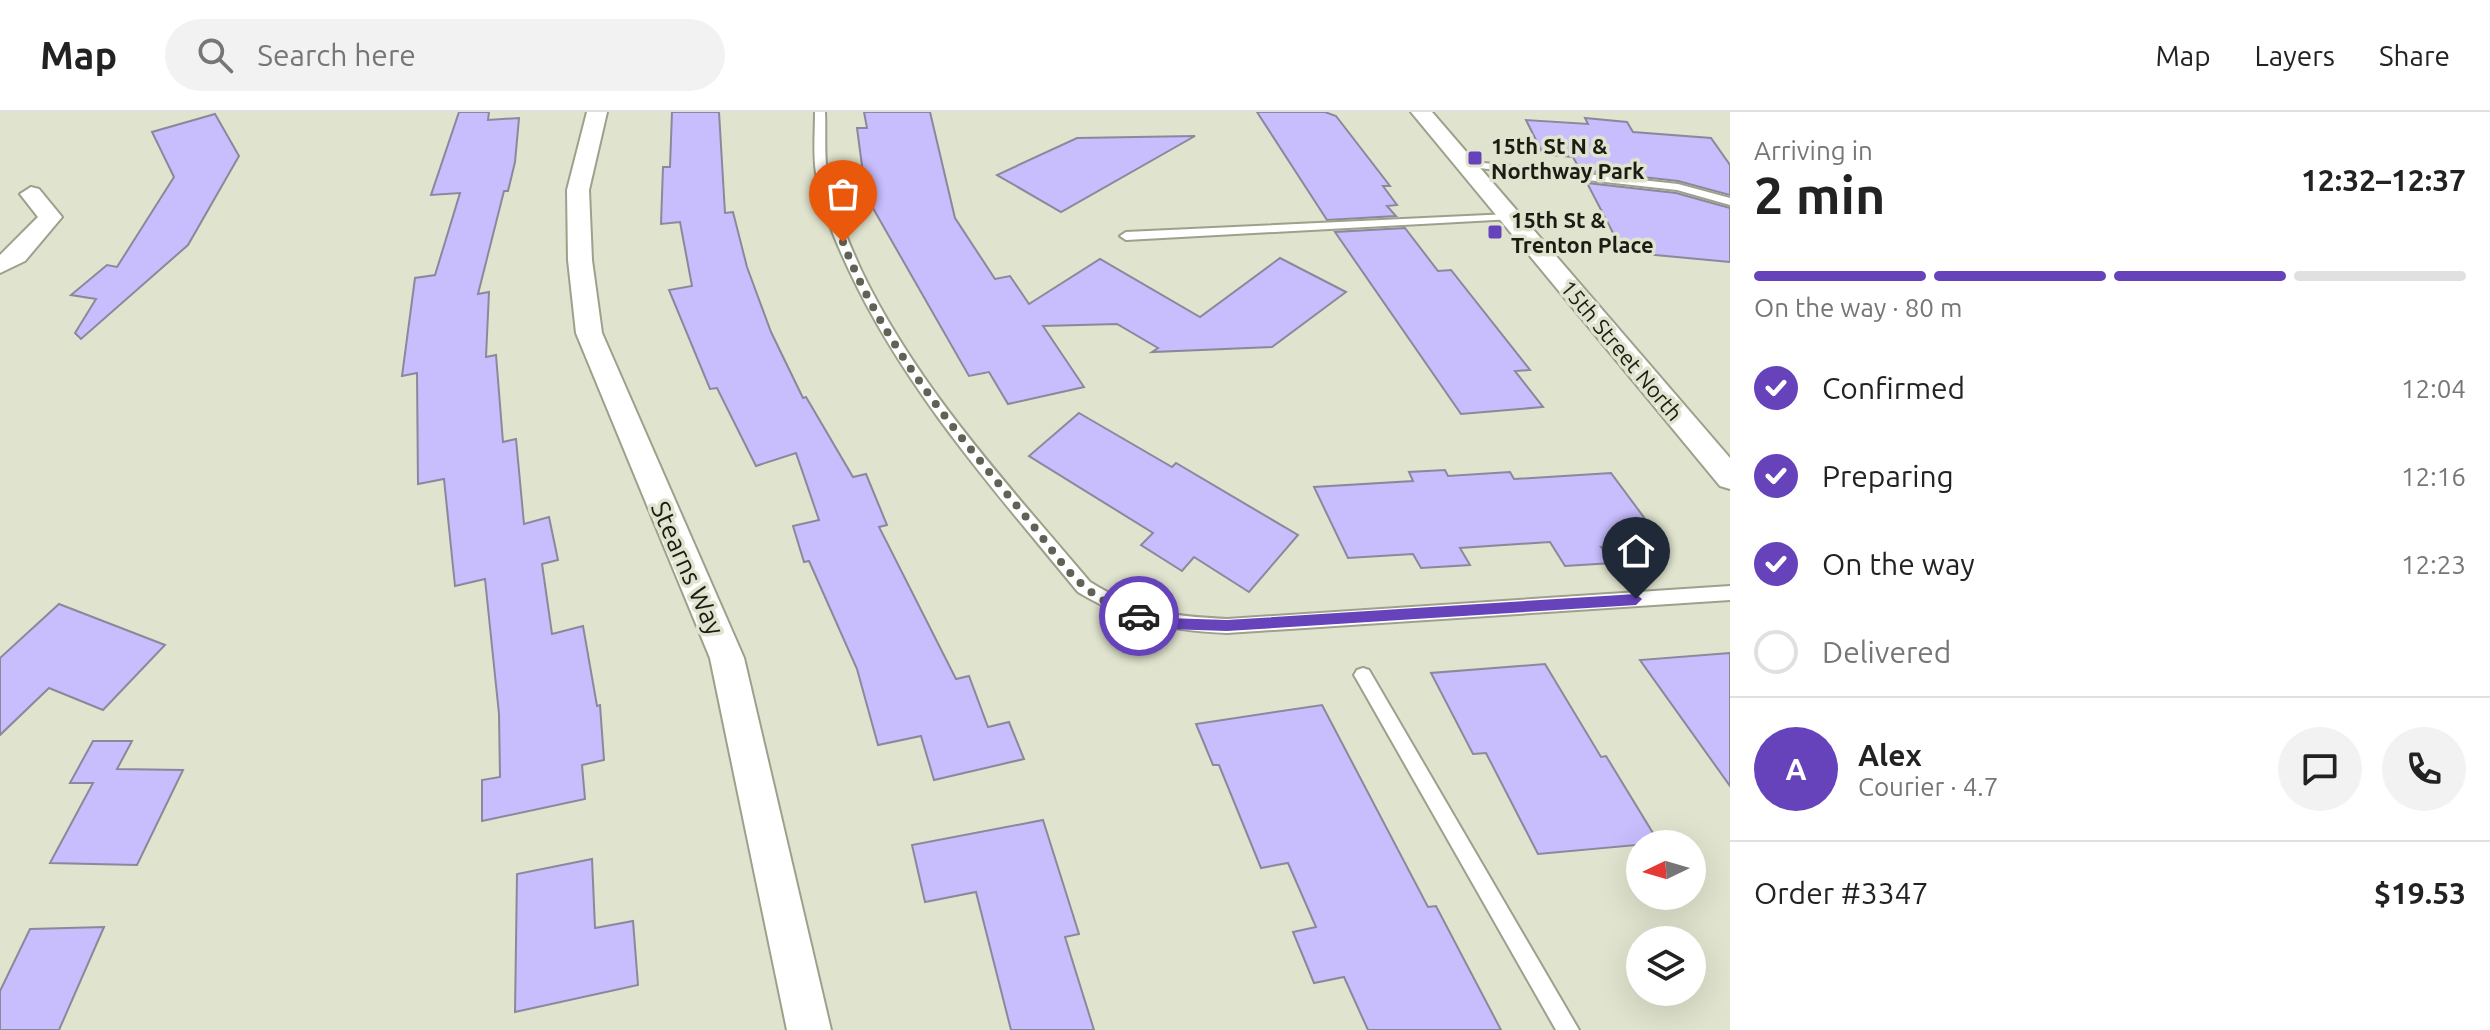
<!DOCTYPE html>
<html lang="en">
<head>
<meta charset="utf-8">
<style>
	:root { --surface:#fff; --page:#f2f2f2; --text:#222; --muted:#767676; --line:#e0e0e0; --accent:#6643bb }
	body { margin:0; font-family:Ubuntu,sans-serif; background:var(--page); color:var(--text); height:100vh; display:flex; flex-direction:column; font-size:30px; white-space:nowrap }
	* { box-sizing:border-box; margin:0 }
	p { font-size:26px; color:var(--muted) }
	.icon { flex:none; width:44px; height:44px; fill:none; stroke:currentColor; stroke-width:2; stroke-linecap:round; stroke-linejoin:round }
	.map { position:relative; flex:1; overflow:hidden }
	.side { display:flex; flex-direction:column; background:var(--surface); width:760px }
	.side>* { flex:none }
	.needle { width:52px; rotate:265deg }
	.fabs { position:absolute; left:1626px; top:718px; display:grid; gap:16px }
	.fabs a { display:grid; place-items:center; width:80px; height:80px; border-radius:50%; background:var(--surface); box-shadow:0 8px 32px #0002; font-size:40px }
	.pin { position:absolute; display:grid; place-items:center; width:68px; height:68px; color:#fff; margin:-82px -34px; border-radius:50% 50% 50% 0; rotate:-45deg; box-shadow:0 0 8px #0007 }
	.pin .icon { rotate:45deg }
	.courier { position:absolute; display:grid; place-items:center; width:80px; height:80px; margin:-40px; border:6px solid #6643bb; border-radius:50%; background:#fff; color:#222; box-shadow:0 2px 10px #0007 }
	.overview em { font-style:normal; font-weight:600 }
	.overview div { display:flex; flex-direction:column-reverse }
	.overview { display:flex; align-items:center; justify-content:space-between; height:136px; padding:0 24px }
	h1 { font-size:52px; font-weight:600; line-height:60px }
	.bar { display:grid; grid-template-columns:repeat(4,1fr); gap:12px 8px; align-content:center; height:96px; padding:0 24px }
	.bar i { height:10px; border-radius:6px; background:var(--line) }
	.bar .current { background:var(--accent) }
	.bar p { grid-column:span 4 }
	.line { display:flex; align-items:center; gap:20px; padding:0 24px; border-top:2px solid var(--line) }
	.line div { flex:1 }
	.round { display:grid; place-items:center; flex:none; width:84px; height:84px; border-radius:42px; background:var(--page) }
	ol { padding:0 24px; list-style:none }
	li { display:flex; align-items:center; gap:24px; height:88px }
	li p { margin-inline-start:auto }
	li .icon { padding:8px; border-radius:50%; background:var(--accent); color:#fff; stroke-width:4 }
	li:last-child { color:var(--muted) }
	li i { width:44px; height:44px; border:4px solid var(--line); border-radius:50% }
	header { display:flex; align-items:center; gap:48px; box-sizing:border-box; height:112px; padding:0 40px; background:var(--surface); border-bottom:2px solid var(--line) }
	header strong { font-size:38px }
	nav { display:flex; gap:44px; margin-inline-start:auto; font-size:28px }
	.search { width:560px; height:72px; background:var(--page); display:flex; align-items:center; gap:20px; box-sizing:border-box; padding:0 28px; border-radius:44px; color:var(--muted); font-size:30px }
	main { display:flex; flex:1; min-height:0 }
	.map>svg:first-child { display:block }
	.building { fill:#c8bdfd; stroke:#8b889c; stroke-width:2 }
	.lines { fill:none; stroke-linecap:round; stroke-linejoin:round }
	.lane-casing { stroke:#9da08b; stroke-width:4 }
	.street-casing { stroke:#9da08b; stroke-width:4 }
	.lane { fill:#fff; fill-rule:evenodd }
	.street { fill:#fff; fill-rule:evenodd }
	.route { fill:#6643bb }
	.done { stroke:#606255; stroke-width:8; stroke-dasharray:0 14.4 }
	.poi-dot { fill:#6643bb; stroke:#e0e3cd; stroke-width:3 }
	.labels { text-anchor:middle; dominant-baseline:central; stroke-width:7; stroke-linejoin:round; paint-order:stroke }
	.far-poi-label { font-size:22px; font-weight:bold; fill:#1b1c14; stroke:#e0e3cd; text-anchor:start }
	.far-street-label { font-size:22px; fill:#1b1c14; stroke:#e0e3cd }
	.street-label { font-size:26px; fill:#1b1c14; stroke:#e0e3cd }
</style>
</head>
<body>
<header>
<strong>Map</strong>
<div class="search"><svg class="icon" aria-label="search" viewBox="0 0 24 24"><circle cx="10" cy="10" r="6"/><path d="M15 15l6 6"/></svg>Search here</div>
<nav><a>Map</a><a>Layers</a><a>Share</a></nav>
</header>
<main>
<div class="map">
<svg width="1730" height="918" viewBox="0 0 1730 918">
	<rect width="100%" height="100%" fill="#e0e3cd"/>
	<g class="building">
		<polygon points="459,0 489,0 488,8 519,6 515,50 508,79 504,79 478,182 489,180 486,245 496,243 503,330 516,327 524,412 549,405 558,448 542,452 552,522 583,514 597,594 600,593 604,648 582,653 585,687 482,709 482,668 500,665 499,602 485,467 455,474 444,367 418,372 417,261 402,264 415,166 435,163 460,81 431,83"/>
		<polygon points="672,0 719,0 725,101 733,100 747,155 771,220 803,286 806,285 853,365 866,362 887,413 879,415 956,567 969,564 988,615 1009,610 1024,647 934,668 921,624 878,633 857,557 809,449 804,450 793,414 819,408 796,341 756,354 717,276 710,277 669,178 692,174 680,110 661,112 663,55 670,55"/>
		<polygon points="864,0 930,0 955,106 995,167 1010,164 1029,192 1100,147 1200,205 1280,146 1346,180 1272,235 1152,240 1158,236 1117,212 1043,214 1084,275 1008,292 989,260 969,264 866,84 857,16 867,16"/>
		<polygon points="1257,0 1325,0 1336,4 1390,74 1383,74 1397,93 1387,94 1396,104 1327,108"/>
		<polygon points="215,2 239,44 188,133 81,227 75,221 96,187 71,183 107,153 117,155 174,65 152,20"/>
		<polygon points="1585,6 1627,10 1633,20 1711,26 1730,53 1730,83 1678,69 1580,58 1573,45 1543,42 1526,8 1588,12"/>
		<polygon points="1195,24 1061,100 997,63 1077,26"/>
		<polygon points="1587,71 1676,81 1730,96 1730,150 1623,140"/>
		<polygon points="1405,116 1438,159 1451,158 1530,258 1515,259 1543,295 1461,302 1335,120"/>
		<polygon points="1079,301 1172,355 1176,351 1298,423 1249,480 1194,445 1182,459 1141,433 1153,421 1029,344"/>
		<polygon points="1445,358 1448,364 1510,360 1514,367 1611,361 1663,431 1601,435 1612,451 1565,454 1550,430 1460,436 1470,453 1421,456 1413,442 1348,446 1314,375 1413,369 1409,360"/>
		<polygon points="59,492 165,533 103,598 49,576 0,623 0,546"/>
		<polygon points="1730,541 1730,674 1640,548"/>
		<polygon points="1545,552 1601,645 1606,644 1659,731 1538,742 1486,641 1473,642 1431,561"/>
		<polygon points="1322,593 1428,795 1436,794 1501,918 1368,918 1344,865 1314,871 1293,820 1316,815 1288,751 1261,756 1219,653 1213,653 1196,612"/>
		<polygon points="93,629 132,629 117,657 183,658 137,753 50,751 93,671 70,671"/>
		<polygon points="1043,708 1079,822 1065,825 1094,918 1011,918 976,780 925,790 912,733"/>
		<polygon points="592,747 595,816 633,809 638,873 515,900 517,762"/>
		<polygon points="104,815 59,918 0,918 0,879 30,817"/>
	</g>
	<g class="lines">
		<defs>
			<g id="lane">
				<path d="M 815,0 L 825,0 C 826,20 824,41 827,61 C 833,94 847,127 861,158 C 917,275 1007,372 1090,470 C 1140,501 1169,504 1227,507 L 1730,474 L 1730,488 L 1227,521 C 1166,518 1132,512 1078,480 C 995,379 905,278 849,158 C 835,128 821,95 816,61 C 813,41 815,20 815,0 Z"/>
				<polygon points="1465,49 1678,72 1730,86 1730,93 1677,78 1461,54 1461,50"/>
				<polygon points="1509,102 1515,105 1513,107 1126,128 1120,124 1126,120"/>
				<polygon points="1363,556 1369,558 1579,918 1556,918 1357,568 1354,563 1357,558"/>
			</g>
			<g id="street">
				<polygon points="587,0 607,0 589,78 592,148 602,221 744,546 831,918 787,918 710,546 576,221 568,148 567,78"/>
				<polygon points="1411,0 1432,0 1730,346 1730,377 1720,374"/>
				<polygon points="31,75 39,77 62,105 25,149 0,161 0,143 38,105 20,82"/>
			</g>
		</defs>
		<use href="#lane" class="lane-casing"/>
		<use href="#street" class="street-casing"/>
		<use href="#lane" class="lane"/>
		<use href="#street" class="street"/>
	</g>
	<polygon class="route" points="1636,482 1642,487 1636,493 1227,519 1167,517 1134,508 1132,504 1139,499 1167,506 1227,508"/>
	<g class="lines">
		<path class="done" d="M 843,130 C 882,233 957,321 1026,405 C 1045,427 1063,457 1085,475 C 1100,488 1120,499 1139,504"/>
	</g>
	<g class="poi-dot">
		<rect x="1467" y="38" width="16" height="16" rx="4"/>
		<rect x="1487" y="112" width="16" height="16" rx="4"/>
	</g>
	<g class="labels">
		<g class="far-poi-label">
			<text x="1491" y="33">15th St N &amp;<tspan x="1491" dy="25">Northway Park</tspan></text>
			<text x="1511" y="107">15th St &amp;<tspan x="1511" dy="25">Trenton Place</tspan></text>
		</g>
		<g class="far-street-label">
			<text transform="translate(1622 238) rotate(50)">15th Street North</text>
		</g>
		<g class="street-label">
			<text transform="translate(688 456) rotate(66)">Stearns Way</text>
		</g>
	</g>
</svg>
<div class="fabs">
<a><svg class="needle" viewBox="-14 -14 28 28"><path d="M0-13l5 13h-10z" fill="#e53935"/><path d="M0 13l5-13h-10z" fill="#767676"/></svg></a>
<a><svg class="icon" aria-label="layers" viewBox="0 0 24 24"><path d="M12 4l9 5-9 5-9-5zM3 14l9 5 9-5"/></svg></a>
</div>
<div class="pin" style="left:843px;top:130px;background:#ea580c"><svg class="icon" aria-label="bag" viewBox="0 0 24 24"><path d="M5 8h14l-1 12H6zM9 8a3 3 0 0 1 6 0"/></svg></div>
<div class="pin" style="left:1636px;top:487px;background:#1f2937"><svg class="icon" aria-label="home" viewBox="0 0 24 24"><path d="M3 11l9-7 9 7M6 9v11h12V9"/></svg></div>
<div class="courier" style="left:1139px;top:504px"><svg class="icon" aria-label="car" viewBox="0 0 24 24"><path d="M5 17H2v-5l4-1 3-4h7l3 4 3 1v5h-3M9 17h6M6 11h13"/><circle cx="7" cy="17" r="2"/><circle cx="17" cy="17" r="2"/></svg></div>
</div>
<section class="side">
<div class="overview"><div><h1>2 min</h1><p>Arriving in</p></div><em>12:32–12:37</em></div>
<div class="bar"><i class="current"></i><i class="current"></i><i class="current"></i><i></i><p>On the way · 80 m</p></div>
<ol>
<li><svg class="icon" aria-label="check" viewBox="0 0 24 24"><path d="M5 12l5 5 9-10"/></svg>Confirmed<p>12:04</p></li>
<li><svg class="icon" aria-label="check" viewBox="0 0 24 24"><path d="M5 12l5 5 9-10"/></svg>Preparing<p>12:16</p></li>
<li><svg class="icon" aria-label="check" viewBox="0 0 24 24"><path d="M5 12l5 5 9-10"/></svg>On the way<p>12:23</p></li>
<li><i></i>Delivered</li>
</ol>
<div class="line" style="height:144px"><b class="round" style="background:var(--accent);color:#fff">A</b><div><b>Alex</b><p>Courier · 4.7</p></div><a class="round"><svg class="icon" aria-label="chat" viewBox="0 0 24 24"><path d="M4 5h16v11H9l-5 4z"/></svg></a><a class="round"><svg class="icon" aria-label="phone" viewBox="0 0 24 24"><path d="M5 4h4l2 5-3 2q2 4 5 5l2-3 5 2v4C11 20 4 13 5 4z"/></svg></a></div>
<div class="line" style="height:104px"><div>Order #3347</div><b>$19.53</b></div>
</section>
</main>
</body>
</html>
